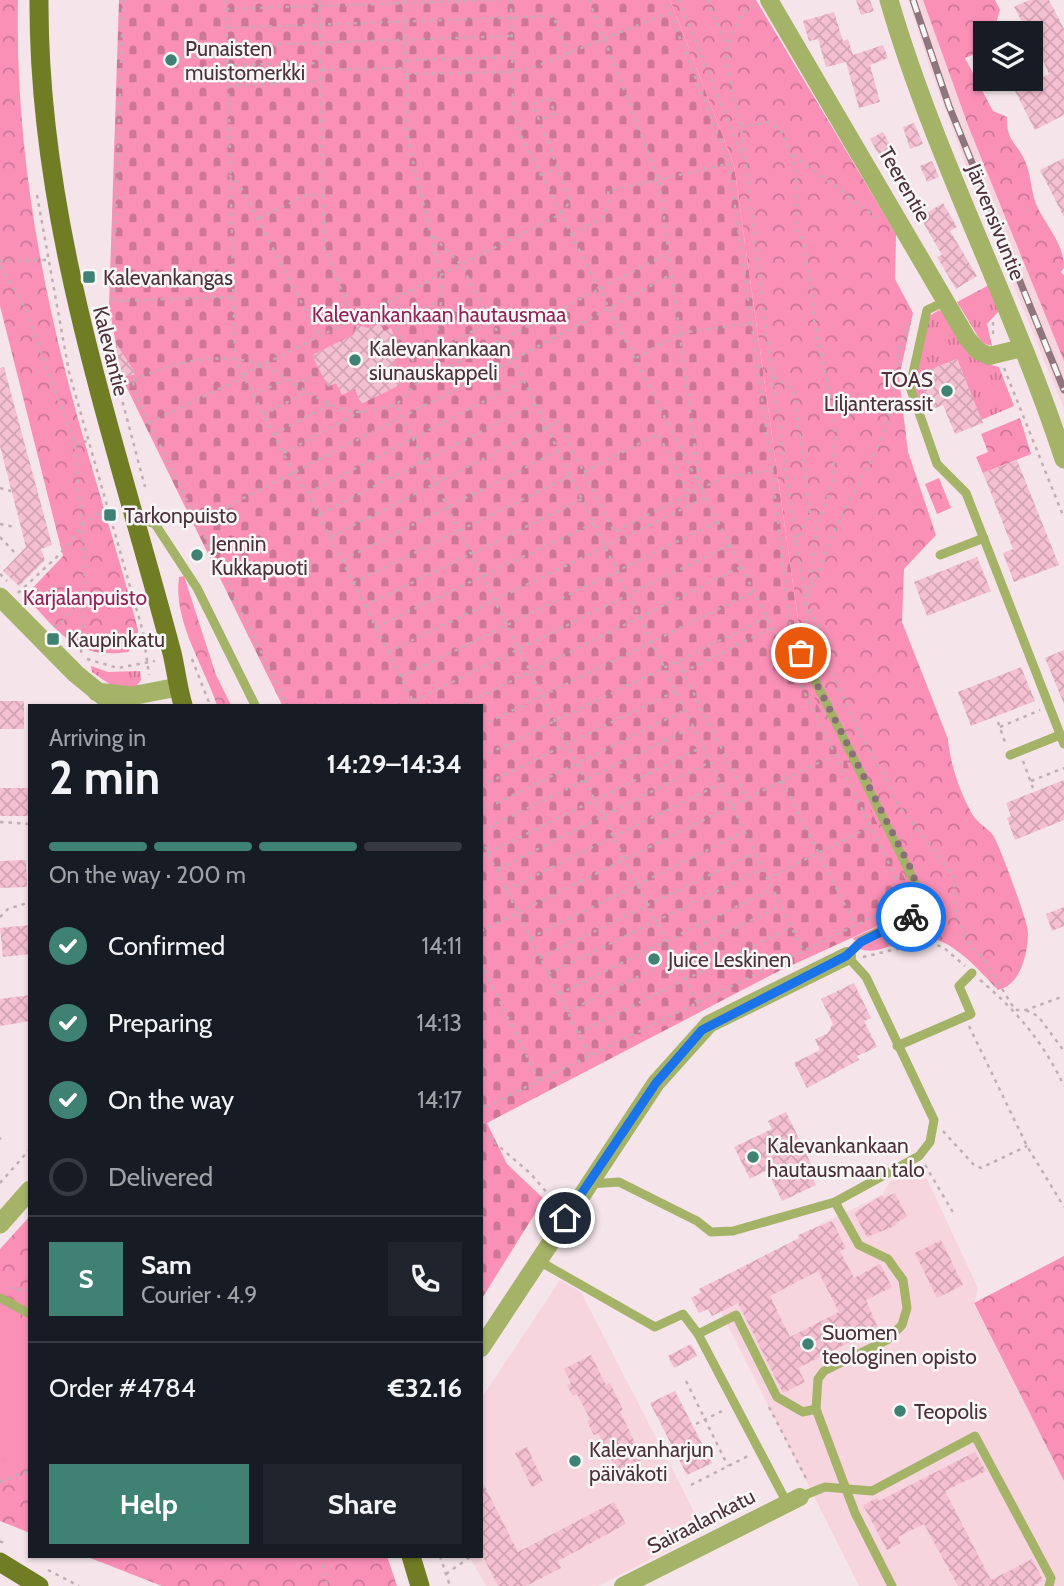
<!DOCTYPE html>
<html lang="en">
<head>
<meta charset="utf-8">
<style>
	:root { --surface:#171b24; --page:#20242c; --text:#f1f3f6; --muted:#9ea1a6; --line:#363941; --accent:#3f8274 }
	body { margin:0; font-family:Cabin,sans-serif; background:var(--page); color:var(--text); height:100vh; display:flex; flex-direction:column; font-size:26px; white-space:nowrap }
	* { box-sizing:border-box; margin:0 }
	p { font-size:23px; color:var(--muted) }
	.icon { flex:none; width:38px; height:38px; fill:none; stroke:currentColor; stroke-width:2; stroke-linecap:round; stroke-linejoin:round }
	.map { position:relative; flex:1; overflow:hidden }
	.panel { position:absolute; left:28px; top:704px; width:455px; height:854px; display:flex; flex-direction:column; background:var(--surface); border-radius:0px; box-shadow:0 2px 5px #0004 }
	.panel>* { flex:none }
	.tools { position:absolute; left:973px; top:21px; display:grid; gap:14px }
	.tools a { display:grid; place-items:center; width:70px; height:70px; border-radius:0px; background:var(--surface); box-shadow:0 2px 5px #0004; font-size:35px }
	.pin { position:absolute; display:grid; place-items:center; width:60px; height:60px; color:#fff; margin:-30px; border:4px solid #fff; border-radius:50%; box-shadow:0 2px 7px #0007 }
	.courier { position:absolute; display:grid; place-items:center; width:70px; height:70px; margin:-35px; border:5px solid #1a73e8; border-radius:50%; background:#fff; color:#222; box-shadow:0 2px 9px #0007 }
	.head em { font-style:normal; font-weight:700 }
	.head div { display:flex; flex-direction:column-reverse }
	.head { display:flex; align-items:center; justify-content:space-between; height:119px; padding:0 21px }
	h1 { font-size:46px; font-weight:700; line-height:52px }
	.bar { display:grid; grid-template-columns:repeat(4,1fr); gap:10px 7px; align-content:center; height:84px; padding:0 21px }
	.bar i { height:9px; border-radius:5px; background:var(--line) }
	.bar .on { background:var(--accent) }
	.bar p { grid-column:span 4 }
	.line { display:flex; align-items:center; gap:18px; padding:0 21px; border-top:2px solid var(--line) }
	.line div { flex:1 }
	.round { display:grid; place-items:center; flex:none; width:74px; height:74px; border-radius:0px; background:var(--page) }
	ol { padding:0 21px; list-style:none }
	li { display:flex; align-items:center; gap:21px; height:77px }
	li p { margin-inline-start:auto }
	li .icon { padding:7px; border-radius:50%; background:var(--accent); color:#fff; stroke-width:4 }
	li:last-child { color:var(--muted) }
	li i { width:38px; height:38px; border:4px solid var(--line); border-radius:50% }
	.primary-button { display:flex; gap:14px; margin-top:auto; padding:14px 21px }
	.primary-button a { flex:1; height:80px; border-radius:0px; background:var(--accent); color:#fff; font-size:28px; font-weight:700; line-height:80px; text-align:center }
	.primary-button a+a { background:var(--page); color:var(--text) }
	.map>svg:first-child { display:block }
	.built { fill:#f7d5df }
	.grass { fill:url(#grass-tufts) }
	.forest { fill:url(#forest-crowns) }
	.cemetery { fill:url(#cemetery-stones) }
	.pitch { fill:#fb90b7 }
	.building { fill:url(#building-cross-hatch); fill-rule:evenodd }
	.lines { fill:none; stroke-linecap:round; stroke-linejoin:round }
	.path { stroke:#c2adb4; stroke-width:2.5; stroke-dasharray:3.5 5; stroke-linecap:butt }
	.service { stroke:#a5b368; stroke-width:9 }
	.minor { stroke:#a5b368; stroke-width:18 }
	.tertiary { stroke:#a5b368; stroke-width:19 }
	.primary { stroke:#707d24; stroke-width:19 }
	.rail-casing { stroke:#8e757e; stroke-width:7 }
	.rail { stroke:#f7f7f7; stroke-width:4.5; stroke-dasharray:13; stroke-linecap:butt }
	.done { stroke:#886f78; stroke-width:7; stroke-dasharray:0 12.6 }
	.route { stroke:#1a73e8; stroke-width:9 }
	.poi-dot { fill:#3f8274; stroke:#f7f7f7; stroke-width:2.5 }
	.labels { text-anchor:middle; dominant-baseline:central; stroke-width:5; stroke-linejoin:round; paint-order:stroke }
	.poi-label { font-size:21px; fill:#4e303b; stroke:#f7f7f7; text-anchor:start }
	.street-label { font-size:21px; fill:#4e303b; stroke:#f7f7f7 }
	.park-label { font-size:21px; fill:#932356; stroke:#f7f7f7 }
</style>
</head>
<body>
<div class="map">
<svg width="1064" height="1586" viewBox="0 0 1064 1586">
	<defs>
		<pattern id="grass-tufts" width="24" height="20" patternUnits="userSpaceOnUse" patternTransform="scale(1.75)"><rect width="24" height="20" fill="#fb90b7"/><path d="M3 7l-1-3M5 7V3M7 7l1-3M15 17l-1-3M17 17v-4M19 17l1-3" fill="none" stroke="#cd7696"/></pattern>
		<pattern id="forest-crowns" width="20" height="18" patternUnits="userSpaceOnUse" patternTransform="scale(1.75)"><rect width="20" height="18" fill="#fb90b7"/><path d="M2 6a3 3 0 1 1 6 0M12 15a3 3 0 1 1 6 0" fill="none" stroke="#cd7696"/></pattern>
		<pattern id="cemetery-stones" width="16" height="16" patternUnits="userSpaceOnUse" patternTransform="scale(1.75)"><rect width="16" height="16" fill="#fb90b7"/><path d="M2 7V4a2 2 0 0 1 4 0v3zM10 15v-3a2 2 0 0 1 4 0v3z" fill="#cd7696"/></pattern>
		<pattern id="building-cross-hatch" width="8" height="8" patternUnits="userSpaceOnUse" patternTransform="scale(1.75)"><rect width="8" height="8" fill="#f4bfd0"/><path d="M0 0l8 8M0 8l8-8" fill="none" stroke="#d3a4b4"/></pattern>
	</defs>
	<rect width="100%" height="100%" fill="#f5e5ea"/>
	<g class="built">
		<polygon points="909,0 935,0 1064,333 1064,408 986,219 929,66"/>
		<polygon points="921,1166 978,1288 974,1304 1064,1481 1064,1586 859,1586 721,1312 712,1316 708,1309 699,1313 691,1298 700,1293 699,1289 799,1239 798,1235 882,1195 889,1182"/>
		<polygon points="560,1280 581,1292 704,1531 599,1586 486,1586 469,1556 481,1556 481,1399"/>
	</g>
	<g class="grass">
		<polygon points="989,285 999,311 987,324 992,346 982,343 957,302"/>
		<path d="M 939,310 C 967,332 951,354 999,367 L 1014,406 L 981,420 L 957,359 L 922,373 L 926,383 L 922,385 L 927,398 L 917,402 L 913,376 L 929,316 Z"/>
		<polygon points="91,666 108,672 140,671 141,680 134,689 111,685 92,672"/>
	</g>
	<g class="forest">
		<path d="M 0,0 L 18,0 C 15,124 35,254 66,374 C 88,460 116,544 138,630 L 137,642 L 128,652 C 75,660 58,631 25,596 L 63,556 L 0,306 Z"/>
		<path d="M 670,0 L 756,0 L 896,234 L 895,279 L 913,313 L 899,378 L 908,452 L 936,535 L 904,569 L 902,622 L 948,739 C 950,763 959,790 971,812 C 975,821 986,827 993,835 C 999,844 1028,922 1028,932 C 1028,953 1021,985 998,990 C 974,965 941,924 902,941 C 888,947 874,954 860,949 L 853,938 L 918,908 L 786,642 L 800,634 L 734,165 Z"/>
		<path d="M 923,0 L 995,0 L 1000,10 L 993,33 L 985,33 L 985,50 L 965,58 L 993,111 L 1007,117 C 1006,142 1017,142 1025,161 C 1031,175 1031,190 1036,204 C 1046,227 1064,242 1064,268 L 1061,272 L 1064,275 L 1064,361 L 969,128 Z"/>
		<polygon points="1020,418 1031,454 983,473 976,457 988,452 981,434"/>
		<polygon points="939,478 951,508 937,514 925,484"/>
		<path d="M 184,576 L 216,675 L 231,705 L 217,705 C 203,664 173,621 179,577 Z"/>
		<polygon points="30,1216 30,1533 0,1521 0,1249"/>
		<polygon points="1064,1256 1064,1481 974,1303"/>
		<polygon points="85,1556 387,1556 397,1586 162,1586"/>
	</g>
	<polygon class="cemetery" points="119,0 670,0 734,165 800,634 786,642 919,907 777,972 487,1123 507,1164 544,1199 481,1300 481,705 282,705 122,378 109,306"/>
	<polygon class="pitch" points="12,1326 26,1336 30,1351 30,1456 13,1461 0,1459 0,1329"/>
	<g class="building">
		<polygon points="856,0 870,0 874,11 861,15"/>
		<polygon points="1029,0 1049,0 1064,29 1064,115 1035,130 1015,91 1049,74 1031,33 1028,33 1014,7"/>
		<polygon points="834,12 843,41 848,39 853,55 883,45 888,58 870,65 880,102 859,108 846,62 826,67 818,39 809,41 803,21"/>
		<polygon points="914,123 923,144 910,149 903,127"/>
		<polygon points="883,132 893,150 880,157 870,139"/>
		<polygon points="1064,158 1064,217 1040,170"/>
		<polygon points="932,161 939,177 927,182 920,166"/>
		<polygon points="943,203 957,227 950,231 977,276 956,289 937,257 942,255 920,217"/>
		<polygon points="380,323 384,331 391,328 402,353 396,356 393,369 400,385 361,404 355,389 342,395 336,383 328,387 312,355 353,335 357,325 368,328"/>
		<polygon points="116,343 136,374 122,378"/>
		<polygon points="957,359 983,423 955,434 943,405 931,410 921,385 926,383 922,373"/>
		<polygon points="4,367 52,545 41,549 45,560 19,586 3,571 26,547 0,446 0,368"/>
		<polygon points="1017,460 1059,565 1014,582 1003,553 1013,549 983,473"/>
		<polygon points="977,557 991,591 927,616 914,582"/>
		<polygon points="1064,650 1064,704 1045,658"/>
		<polygon points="1021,667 1035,701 971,726 958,692"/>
		<rect x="0" y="701" width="24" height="28"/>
		<polygon points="1064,780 1064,820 1015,840 1007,818 1011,816 1006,803"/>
		<rect x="0" y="788" width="30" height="28"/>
		<polygon points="26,860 27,887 0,888 0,861"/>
		<polygon points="1064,907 1064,926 1052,931 1046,914"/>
		<polygon points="30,925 30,954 3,957 0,928"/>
		<polygon points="854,983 871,1018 864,1021 877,1047 857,1056 859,1060 807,1088 794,1063 820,1050 815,1039 827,1034 833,1024 821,999"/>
		<polygon points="30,995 30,1021 0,1026 0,999"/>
		<polygon points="786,1112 813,1168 809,1170 816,1185 782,1201 767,1170 750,1179 734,1147 772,1129 768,1121"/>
		<polygon points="895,1193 907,1217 895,1223 897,1225 867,1237 854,1213 882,1195 884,1198"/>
		<path d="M 832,1221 L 846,1248 L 840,1251 L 854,1278 L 880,1264 L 892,1287 L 866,1300 L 878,1328 L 798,1368 L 805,1382 L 783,1393 L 738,1303 L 712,1316 L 708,1309 L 699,1313 L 691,1298 L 701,1293 L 699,1289 L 799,1238 L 798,1235 ZM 818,1271 L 839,1312 L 790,1337 L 770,1296 Z"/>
		<polygon points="941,1240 963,1285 937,1298 915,1253"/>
		<polygon points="691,1344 697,1356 674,1368 668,1356"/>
		<polygon points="591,1355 606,1385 610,1383 623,1410 620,1412 643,1459 618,1472 598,1433 594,1435 587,1421 590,1419 577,1394 573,1396 567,1385 571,1383 564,1369"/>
		<polygon points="675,1391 712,1463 687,1475 650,1403"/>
		<polygon points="527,1447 543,1481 532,1487 515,1453"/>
		<polygon points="975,1452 986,1471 945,1491 991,1580 1032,1559 1043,1580 1034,1586 958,1586 924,1524 898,1537 901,1543 887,1550 863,1505 877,1498 879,1501"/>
		<polygon points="481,1479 518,1552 614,1502 626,1524 558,1561 561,1568 526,1586 498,1586 481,1553"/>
	</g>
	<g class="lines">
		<g class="path">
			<polyline points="123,0 113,301 231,297"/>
			<polyline points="226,0 235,359 293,472 308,493 415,705"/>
			<polyline points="319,0 324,246 354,322"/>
			<polyline points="404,0 408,141 440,272 441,312 435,342 422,378 396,405 700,1009"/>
			<polyline points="511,0 513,105 521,136 776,635"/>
			<polyline points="589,0 659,180 700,486"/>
			<polyline points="679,0 743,158"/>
			<polyline points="707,0 728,46"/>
			<polyline points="754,6 741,14 735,28 728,46 727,65 741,127 772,376 807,615 807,638"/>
			<polyline points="226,9 500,0"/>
			<polyline points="226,28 553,16 569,55"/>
			<polyline points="226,46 510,36"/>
			<polyline points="178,58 226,57"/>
			<polyline points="407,60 512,57"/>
			<polyline points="226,65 321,63"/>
			<polyline points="322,70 406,68"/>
			<polyline points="406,74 512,72 534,67 668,13"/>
			<polyline points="227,86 321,81"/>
			<polyline points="741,127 769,122 783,133 796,169 796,228 802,239 813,297 814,321 835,416 833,483 817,525 810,584 804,600 819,626 832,673 859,732 890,785 893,798 954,877 955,909 968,943 985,961 1015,1010 1026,1010 1064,996"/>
			<polyline points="793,155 877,218"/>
			<polyline points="229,175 239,184 319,336"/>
			<polyline points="541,175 557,169"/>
			<polyline points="37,195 69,372 143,632 149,675"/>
			<polyline points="258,218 308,195 323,195"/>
			<polyline points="571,234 603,217 609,202 608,191 727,164"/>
			<polyline points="434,237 461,265 524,381 803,951"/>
			<polyline points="0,261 47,260"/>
			<polyline points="0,266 23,304 75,444 85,568 81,654"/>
			<polyline points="368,311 394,323 422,378"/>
			<polyline points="993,322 993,339"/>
			<polyline points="394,323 440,301"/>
			<polyline points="103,328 145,487"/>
			<polyline points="432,352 491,322"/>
			<polyline points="636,358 680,333 751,323"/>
			<polyline points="1004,368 1064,518"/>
			<polyline points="243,375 561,214 570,201 533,104 549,98 555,114 540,120"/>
			<polyline points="774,377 794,390 810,514 795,543"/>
			<polyline points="133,382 136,396 287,705"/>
			<polyline points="420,382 669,253"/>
			<polyline points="294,385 317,373"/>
			<path d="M 119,389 C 155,365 221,348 263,366 C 292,379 317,403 349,411 C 362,414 383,407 396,405"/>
			<polyline points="253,395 285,380"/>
			<polyline points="263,415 307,392"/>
			<polyline points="149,423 243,377"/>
			<polyline points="274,434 332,403"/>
			<polyline points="75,444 88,441"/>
			<polyline points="284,453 361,411"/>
			<polyline points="772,470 790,626"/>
			<polyline points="584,472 658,434 689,493"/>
			<polyline points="0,488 11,491"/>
			<polyline points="308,493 523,381"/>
			<polyline points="320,514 535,404"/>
			<polyline points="197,522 513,360 672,274"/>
			<polyline points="0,524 15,527"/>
			<polyline points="0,537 16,554"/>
			<polyline points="330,537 558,421 614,532 724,477 772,470 729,164 665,0"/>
			<polyline points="343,560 558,451"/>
			<polyline points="0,574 7,581"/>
			<polyline points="353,583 570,476"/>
			<polyline points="18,593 60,554 83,525 107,506"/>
			<path d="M 808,594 C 822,569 828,541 842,515 C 859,482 876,457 888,420 C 899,387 891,350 911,322"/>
			<polyline points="365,606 582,499"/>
			<polyline points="54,627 62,622 83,592"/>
			<polyline points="376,627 594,523"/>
			<polyline points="388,652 705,498"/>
			<polyline points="87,659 118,668 155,661"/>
			<polyline points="192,659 210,705"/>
			<polyline points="678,662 747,799"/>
			<polyline points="683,672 771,628"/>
			<polyline points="401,677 717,522"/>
			<polyline points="406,705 729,545"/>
			<polyline points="463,705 741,567"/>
			<polyline points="998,722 1006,745"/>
			<polyline points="481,726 753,592"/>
			<polyline points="1000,727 1040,710"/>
			<polyline points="481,757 766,618"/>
			<polyline points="1023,761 1033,788"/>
			<polyline points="782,781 855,925"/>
			<polyline points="1031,781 1064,768"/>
			<polyline points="481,786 676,691"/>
			<polyline points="481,811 685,710"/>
			<polyline points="0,822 30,824"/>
			<polyline points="481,831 693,727"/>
			<polyline points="481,839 590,1057"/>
			<polyline points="488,853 702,747"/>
			<polyline points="498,869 710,762"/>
			<polyline points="766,879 870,827"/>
			<polyline points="506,890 720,784"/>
			<polyline points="0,917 8,909 30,902"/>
			<polyline points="481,931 832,756"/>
			<polyline points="530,938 744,832"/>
			<polyline points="863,957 925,942 943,947 965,966"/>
			<polyline points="540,958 754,853"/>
			<polyline points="481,963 539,1081"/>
			<polyline points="548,974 762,869"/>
			<path d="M 980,980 C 1016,1010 1044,1043 1064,1086"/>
			<polyline points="559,994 772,889"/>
			<polyline points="1026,1010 1038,1016 1064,1051"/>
			<polyline points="567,1012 780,906"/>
			<polyline points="969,1026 1027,1146 1064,1207"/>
			<polyline points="578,1033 791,927"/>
			<polyline points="481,1100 485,1107 907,900 776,635 784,631"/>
			<polyline points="481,1131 530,1173 556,1203"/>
			<polyline points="943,1131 973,1164 981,1168 1027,1146"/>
			<polyline points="0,1139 1,1138"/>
			<polyline points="925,1165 954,1214"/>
			<polyline points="0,1183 30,1149"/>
			<polyline points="9,1288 30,1291"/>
			<polyline points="27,1325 30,1334"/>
			<polyline points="686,1381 728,1466"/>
			<polyline points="769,1407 808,1482"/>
			<polyline points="696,1424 726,1409"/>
			<polyline points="0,1482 30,1470"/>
			<polyline points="691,1485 750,1455"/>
			<polyline points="0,1541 7,1545"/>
			<polyline points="321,1556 327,1586"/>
			<polyline points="440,1556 450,1586"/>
			<polyline points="48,1570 79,1586"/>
			<polyline points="446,1574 470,1557"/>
		</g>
		<g class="service">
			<polyline points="946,301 927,310 910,387 937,464 966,493 1064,744"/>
			<polyline points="135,516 155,524 197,588 255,705"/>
			<polyline points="940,555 984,538"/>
			<polyline points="1010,755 1060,735"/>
			<polyline points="897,1046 971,1014 959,986 972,973"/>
			<polyline points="590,1184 619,1182 697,1221 711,1232 733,1231 835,1202 919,1156 930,1142 934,1120 866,977 847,956 861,941 920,911 921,895 794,638"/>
			<polyline points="835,1202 859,1245 888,1259 895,1269 903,1280 907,1308 902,1325 887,1340 824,1371 818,1379 816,1409 855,1513 892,1586"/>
			<polyline points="539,1261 655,1327 683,1314 698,1334 787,1503"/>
			<polyline points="0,1298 30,1314"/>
			<polyline points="698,1334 736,1315 777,1397 803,1412 816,1409"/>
			<polyline points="800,1497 825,1487 872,1491 975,1436 1051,1578 1049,1586"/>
		</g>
		<g class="minor">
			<polyline points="769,0 967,338 977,350 989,356 1022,348"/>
			<polyline points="481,1348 656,1083 709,1024 847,956"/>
			<polyline points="623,1586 800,1497"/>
		</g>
		<g class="tertiary">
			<path d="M 889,0 C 935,158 1013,304 1064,459"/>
			<polyline points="0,597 76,674 114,705"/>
			<polyline points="97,692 131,696 178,687"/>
			<polyline points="0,1224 30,1190"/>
		</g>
		<g class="primary">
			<path d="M 39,0 C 38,226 115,437 172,653 C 176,670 178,688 183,705"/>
			<polyline points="411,1556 420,1586"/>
			<polyline points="0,1562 39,1586"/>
		</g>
		<defs>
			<polyline id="rail" points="913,0 949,106 1064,390"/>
		</defs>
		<use href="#rail" class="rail-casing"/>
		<use href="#rail" class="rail"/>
	</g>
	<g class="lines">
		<polyline class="done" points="801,653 912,871 922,906 920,911 911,917"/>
		<polyline class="route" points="565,1218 656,1083 702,1030 846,956 861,942 911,917"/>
	</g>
	<g class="poi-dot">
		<circle cx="171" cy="60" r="7"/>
		<rect x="82" y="270" width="14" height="14" rx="3.5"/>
		<circle cx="355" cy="360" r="7"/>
		<circle cx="947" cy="391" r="7"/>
		<rect x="103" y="508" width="14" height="14" rx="3.5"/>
		<circle cx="197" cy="555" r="7"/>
		<rect x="46" y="632" width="14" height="14" rx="3.5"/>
		<circle cx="654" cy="959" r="7"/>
		<circle cx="753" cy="1157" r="7"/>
		<circle cx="808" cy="1344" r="7"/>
		<circle cx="900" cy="1411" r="7"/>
		<circle cx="575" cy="1461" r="7"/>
	</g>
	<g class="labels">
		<g class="poi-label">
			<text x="185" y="48">Punaisten<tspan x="185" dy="24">muistomerkki</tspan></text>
			<text x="103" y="277">Kalevankangas</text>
			<text x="369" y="348">Kalevankankaan<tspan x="369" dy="24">siunauskappeli</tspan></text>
			<text x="933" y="379" text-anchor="end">TOAS<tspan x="933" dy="24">Liljanterassit</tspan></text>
			<text x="124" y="515">Tarkonpuisto</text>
			<text x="211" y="543">Jennin<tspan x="211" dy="24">Kukkapuoti</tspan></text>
			<text x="67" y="639">Kaupinkatu</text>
			<text x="668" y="959">Juice Leskinen</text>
			<text x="767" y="1145">Kalevankankaan<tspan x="767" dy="24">hautausmaan talo</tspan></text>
			<text x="822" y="1332">Suomen<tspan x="822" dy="24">teologinen opisto</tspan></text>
			<text x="914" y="1411">Teopolis</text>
			<text x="589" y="1449">Kalevanharjun<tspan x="589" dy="24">päiväkoti</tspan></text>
		</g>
		<g class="street-label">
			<text transform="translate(905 184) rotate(60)">Teerentie</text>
			<text transform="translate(996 222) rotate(68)">Järvensivuntie</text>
			<text transform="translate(111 351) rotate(76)">Kalevantie</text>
			<text transform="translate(701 1521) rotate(-27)">Sairaalankatu</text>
		</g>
		<g class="park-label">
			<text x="439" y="314">Kalevankankaan hautausmaa</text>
			<text x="85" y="597">Karjalanpuisto</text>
		</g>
	</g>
</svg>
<div class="tools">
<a><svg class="icon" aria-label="layers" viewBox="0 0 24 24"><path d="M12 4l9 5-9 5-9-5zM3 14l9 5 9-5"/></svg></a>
</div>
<div class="pin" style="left:801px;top:653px;background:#ea580c"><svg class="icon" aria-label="bag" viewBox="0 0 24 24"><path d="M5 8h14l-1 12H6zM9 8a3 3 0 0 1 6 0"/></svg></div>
<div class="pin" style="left:565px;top:1218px;background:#1f2937"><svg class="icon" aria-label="home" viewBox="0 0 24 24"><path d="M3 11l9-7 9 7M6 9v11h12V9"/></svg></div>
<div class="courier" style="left:911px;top:917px"><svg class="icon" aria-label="bike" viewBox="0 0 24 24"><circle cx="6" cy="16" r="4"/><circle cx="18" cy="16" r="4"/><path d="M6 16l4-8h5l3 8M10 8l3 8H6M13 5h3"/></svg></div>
<section class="panel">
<div class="head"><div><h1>2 min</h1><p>Arriving in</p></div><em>14:29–14:34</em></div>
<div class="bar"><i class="on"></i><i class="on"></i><i class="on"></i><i></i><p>On the way · 200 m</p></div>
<ol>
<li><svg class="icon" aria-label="check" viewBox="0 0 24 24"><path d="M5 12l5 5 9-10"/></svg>Confirmed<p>14:11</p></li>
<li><svg class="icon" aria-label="check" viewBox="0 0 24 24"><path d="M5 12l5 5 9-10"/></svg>Preparing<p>14:13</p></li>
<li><svg class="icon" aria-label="check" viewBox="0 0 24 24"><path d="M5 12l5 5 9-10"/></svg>On the way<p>14:17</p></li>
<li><i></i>Delivered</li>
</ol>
<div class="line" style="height:126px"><b class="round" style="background:var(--accent);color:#fff">S</b><div><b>Sam</b><p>Courier · 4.9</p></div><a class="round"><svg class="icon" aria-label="phone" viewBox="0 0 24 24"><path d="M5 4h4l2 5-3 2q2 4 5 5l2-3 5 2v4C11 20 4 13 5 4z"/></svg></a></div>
<div class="line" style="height:91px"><div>Order #4784</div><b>€32.16</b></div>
<div class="primary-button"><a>Help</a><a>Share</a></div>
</section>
</div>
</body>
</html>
